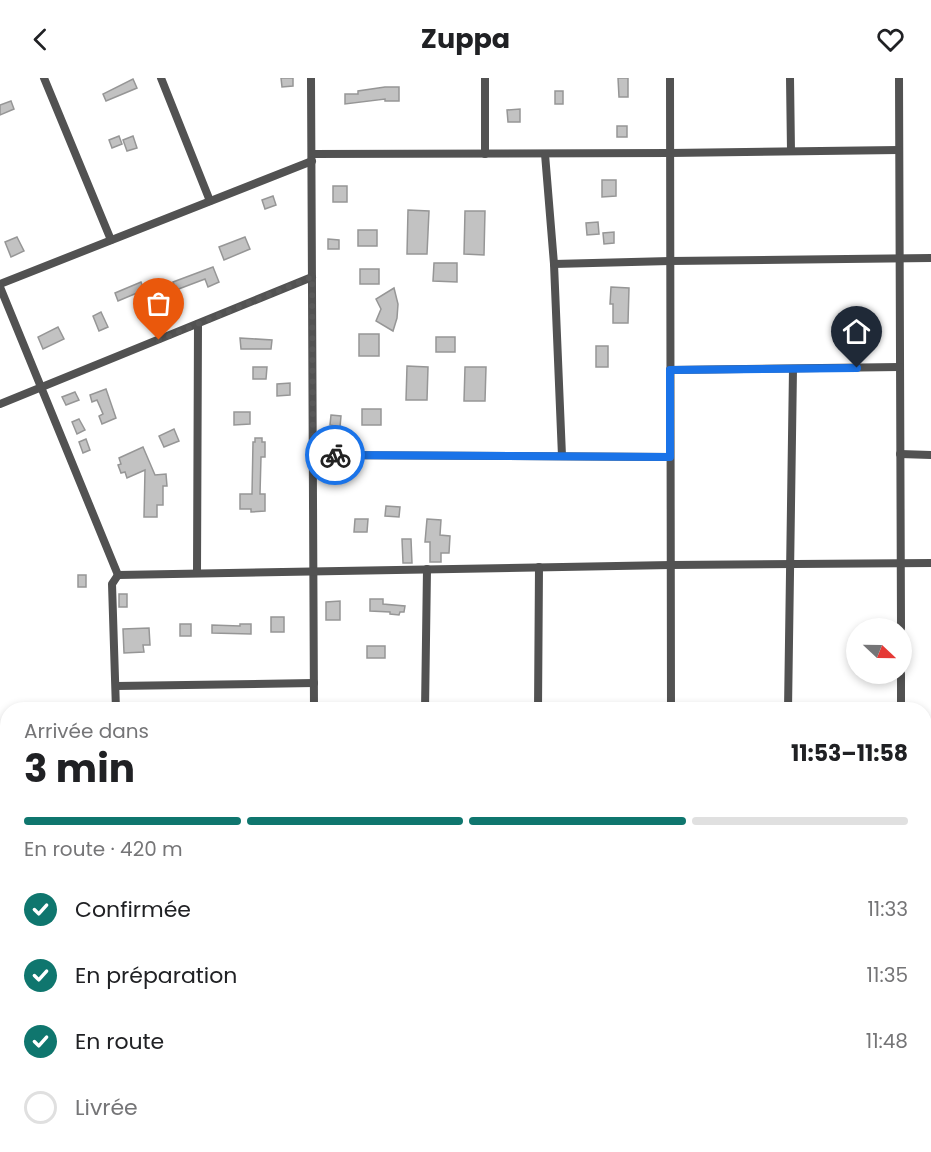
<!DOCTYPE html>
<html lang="fr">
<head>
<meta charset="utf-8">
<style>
	:root { --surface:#fff; --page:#f2f2f2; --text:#202124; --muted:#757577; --line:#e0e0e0; --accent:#0f766e }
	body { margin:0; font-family:Poppins,sans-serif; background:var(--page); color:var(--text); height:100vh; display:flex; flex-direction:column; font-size:22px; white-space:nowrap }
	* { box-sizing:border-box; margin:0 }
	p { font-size:20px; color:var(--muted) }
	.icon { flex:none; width:33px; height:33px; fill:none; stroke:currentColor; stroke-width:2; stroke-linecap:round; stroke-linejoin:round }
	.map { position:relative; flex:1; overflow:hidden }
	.sheet { position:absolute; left:0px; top:624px; width:932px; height:450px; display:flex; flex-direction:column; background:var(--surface); border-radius:24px 24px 0 0; box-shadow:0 3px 9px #0003 }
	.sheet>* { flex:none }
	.needle { width:39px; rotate:112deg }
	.tools { position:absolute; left:846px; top:540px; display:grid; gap:12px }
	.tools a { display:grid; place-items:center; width:66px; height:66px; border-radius:50%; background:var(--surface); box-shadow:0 3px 9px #0003; font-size:30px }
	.pin { position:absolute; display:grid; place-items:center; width:51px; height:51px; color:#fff; margin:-62px -26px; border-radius:50% 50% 50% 0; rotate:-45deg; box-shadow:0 0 6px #0007 }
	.pin .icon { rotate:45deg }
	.courier { position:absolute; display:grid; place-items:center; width:60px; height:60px; margin:-30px; border:4px solid #1a73e8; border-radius:50%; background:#fff; color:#222; box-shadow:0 2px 8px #0007 }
	.overview em { font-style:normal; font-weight:700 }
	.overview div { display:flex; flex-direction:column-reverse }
	.overview { display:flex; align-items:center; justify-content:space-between; height:102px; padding:0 24px }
	h1 { font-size:39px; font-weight:700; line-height:45px }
	.bar { display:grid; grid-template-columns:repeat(4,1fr); gap:9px 6px; align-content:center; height:72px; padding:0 24px }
	.bar i { height:8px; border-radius:4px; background:var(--line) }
	.bar .on { background:var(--accent) }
	.bar p { grid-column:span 4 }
	ol { padding:0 24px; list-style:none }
	li { display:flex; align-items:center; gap:18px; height:66px }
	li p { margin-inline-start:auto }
	li .icon { padding:6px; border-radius:50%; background:var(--accent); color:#fff; stroke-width:4 }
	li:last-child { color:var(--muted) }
	li i { width:33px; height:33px; border:3px solid var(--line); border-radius:50% }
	header { display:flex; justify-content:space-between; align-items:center; height:78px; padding:0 24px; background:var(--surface); font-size:27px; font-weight:700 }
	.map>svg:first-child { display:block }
	.building { fill:#c2c2c2; stroke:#969696; stroke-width:1.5 }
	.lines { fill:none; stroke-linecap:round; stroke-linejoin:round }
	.minor { stroke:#525252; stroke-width:8 }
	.tertiary { stroke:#525252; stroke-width:10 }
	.done { stroke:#595959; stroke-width:6; stroke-dasharray:0 10.8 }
	.route { stroke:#1a73e8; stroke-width:8 }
</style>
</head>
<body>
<header><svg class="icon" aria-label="back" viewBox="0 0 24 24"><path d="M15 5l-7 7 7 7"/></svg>Zuppa<svg class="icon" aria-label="heart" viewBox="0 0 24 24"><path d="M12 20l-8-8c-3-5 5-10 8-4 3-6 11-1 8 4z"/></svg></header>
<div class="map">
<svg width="931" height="1074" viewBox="0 0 931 1074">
	<rect width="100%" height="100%" fill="#fff"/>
	<g class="building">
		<polygon points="281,0 293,0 293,8 282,9"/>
		<polygon points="618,0 628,0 628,19 619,19"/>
		<polygon points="133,1 137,10 106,23 103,16"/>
		<polygon points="385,9 399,9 399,23 385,23 385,21 345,26 345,16 358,16 358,13"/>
		<rect x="555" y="13" width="8" height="13"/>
		<polygon points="11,23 14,31 0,37 0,27"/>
		<polygon points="520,31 520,44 508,44 507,32"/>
		<rect x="617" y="48" width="10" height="11"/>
		<polygon points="119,58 122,66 112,70 109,62"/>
		<polygon points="133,58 137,70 127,73 123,62"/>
		<polygon points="602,102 616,102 616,118 602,119"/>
		<rect x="333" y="108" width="14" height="16"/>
		<polygon points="273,118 276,127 265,131 262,122"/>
		<polygon points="408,132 429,133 427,176 407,176"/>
		<polygon points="465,133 485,133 484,177 464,176"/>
		<polygon points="598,144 599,156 587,157 586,145"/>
		<rect x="358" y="152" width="19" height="16"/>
		<polygon points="614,154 614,165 604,166 603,155"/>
		<polygon points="17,159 24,173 11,179 5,164"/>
		<polygon points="245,159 250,171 224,182 219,169"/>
		<polygon points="328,161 339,162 339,171 328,171"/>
		<polygon points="434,185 457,185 457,204 433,203"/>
		<polygon points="213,189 219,204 208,209 205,201 176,212 173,204"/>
		<rect x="360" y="191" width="19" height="15"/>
		<polygon points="141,204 144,212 118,223 115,215"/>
		<polygon points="611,209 629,210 628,245 613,245 613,226 610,226"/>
		<polygon points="394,210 398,226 397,240 393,253 376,243 381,231 376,221"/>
		<polygon points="101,234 108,249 99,253 93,238"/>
		<polygon points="58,249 64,261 43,271 38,259"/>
		<rect x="359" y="256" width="20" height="22"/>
		<rect x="436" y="259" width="19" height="15"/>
		<polygon points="240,260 272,262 271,271 241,271"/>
		<rect x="596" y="268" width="12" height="21"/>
		<polygon points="407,288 428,289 427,322 406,322"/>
		<polygon points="253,289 267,289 266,301 253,301"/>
		<polygon points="465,289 486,289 485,323 464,323"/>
		<polygon points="290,305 290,317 277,318 277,306"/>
		<polygon points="106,311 116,340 102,346 99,338 103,336 97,322 92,324 90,317"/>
		<polygon points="75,314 79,322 66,327 62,319"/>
		<rect x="362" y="331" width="19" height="16"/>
		<polygon points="234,334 250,334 250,346 234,347"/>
		<polygon points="331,337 341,338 340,349 330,347"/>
		<polygon points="79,341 85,352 77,356 72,344"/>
		<polygon points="174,351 179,363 164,369 159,358"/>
		<polygon points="255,360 262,360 262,364 265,364 265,379 261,379 260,416 265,416 265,433 251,434 251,431 240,431 240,416 252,416 253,364 255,364"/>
		<polygon points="86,361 90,372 83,375 79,364"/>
		<polygon points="143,369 155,397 166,396 167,408 163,408 163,427 157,427 157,439 144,439 145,392 127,400 125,394 121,395 118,387 121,386 119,380"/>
		<polygon points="386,428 400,429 399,439 385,438"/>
		<polygon points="355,441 368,441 367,454 354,454"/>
		<polygon points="427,441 441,442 440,457 450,458 449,475 441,475 441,484 430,484 430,464 425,464"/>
		<polygon points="402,461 411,461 412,485 403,485"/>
		<rect x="78" y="497" width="8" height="12"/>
		<rect x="119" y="516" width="8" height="13"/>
		<polygon points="370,521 383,521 383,526 405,528 404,534 400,534 399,537 390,536 390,534 370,533"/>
		<polygon points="340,523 340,542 326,542 326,524"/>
		<rect x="271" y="539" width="13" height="15"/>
		<rect x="180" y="546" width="11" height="12"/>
		<polygon points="240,546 251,546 251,556 212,555 212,547 240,548"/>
		<polygon points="149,550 150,567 143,567 144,574 124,575 123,551"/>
		<rect x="367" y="568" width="18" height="12"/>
	</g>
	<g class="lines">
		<g class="minor">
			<polyline points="44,0 111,162"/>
			<polyline points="161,0 210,123"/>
			<polyline points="311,0 314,632"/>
			<polyline points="670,0 671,632"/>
			<polyline points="790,0 791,73"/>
			<polyline points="899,0 901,550"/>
			<polyline points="312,76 670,75 899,72"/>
			<polyline points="485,76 485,0"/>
			<polyline points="545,76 554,186 562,378"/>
			<polyline points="554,186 670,183 931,180"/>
			<polyline points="0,206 312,83"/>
			<polyline points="0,209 118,497"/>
			<polyline points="670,292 900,289"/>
			<polyline points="0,326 312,199"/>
			<polyline points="900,376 931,377"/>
			<polyline points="313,377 670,379"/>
			<polyline points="197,495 198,246"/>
			<polyline points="118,497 671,487 931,485"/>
			<polyline points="901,596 901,632"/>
			<polyline points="116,608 314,605"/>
			<polyline points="116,632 112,506 118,497"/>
			<polyline points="425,632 427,491"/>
			<polyline points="538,632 539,489"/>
			<polyline points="788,632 793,291"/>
			<polyline points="924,686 931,688"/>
			<polyline points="0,716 8,716"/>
			<polyline points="0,795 8,805"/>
			<polyline points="924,799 931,800"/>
			<polyline points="926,920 931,899"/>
			<polyline points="446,1066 446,1074"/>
			<polyline points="558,1066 558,1074"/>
			<polyline points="671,1066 671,1074"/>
			<polyline points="794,1066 794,1074"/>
			<polyline points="906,1066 906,1074"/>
			<polyline points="322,1074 323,1066"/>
		</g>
		<g class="tertiary">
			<polyline points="924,919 931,921"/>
			<polyline points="0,921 8,915"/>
		</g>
	</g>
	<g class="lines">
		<polyline class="done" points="159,262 312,199 313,377 335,377"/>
		<polyline class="route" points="335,377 670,379 670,292 857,290"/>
	</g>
</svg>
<div class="tools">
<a><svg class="needle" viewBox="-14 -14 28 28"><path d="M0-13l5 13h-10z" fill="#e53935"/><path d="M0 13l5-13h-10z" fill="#757577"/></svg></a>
</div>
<div class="pin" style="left:159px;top:262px;background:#ea580c"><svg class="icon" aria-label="bag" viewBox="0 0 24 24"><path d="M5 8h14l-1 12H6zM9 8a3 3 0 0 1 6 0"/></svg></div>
<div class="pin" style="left:857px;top:290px;background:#1f2937"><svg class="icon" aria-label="home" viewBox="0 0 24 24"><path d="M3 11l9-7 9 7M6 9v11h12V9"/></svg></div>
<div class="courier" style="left:335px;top:377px"><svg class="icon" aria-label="bike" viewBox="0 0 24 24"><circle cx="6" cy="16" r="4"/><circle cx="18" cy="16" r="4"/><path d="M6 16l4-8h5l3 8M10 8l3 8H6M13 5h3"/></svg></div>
<section class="sheet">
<div class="overview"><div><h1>3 min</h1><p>Arrivée dans</p></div><em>11:53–11:58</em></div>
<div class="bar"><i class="on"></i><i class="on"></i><i class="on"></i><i></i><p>En route · 420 m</p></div>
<ol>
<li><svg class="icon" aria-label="check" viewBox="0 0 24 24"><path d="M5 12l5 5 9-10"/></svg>Confirmée<p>11:33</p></li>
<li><svg class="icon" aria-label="check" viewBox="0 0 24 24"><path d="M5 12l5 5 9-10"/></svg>En préparation<p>11:35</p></li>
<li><svg class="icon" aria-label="check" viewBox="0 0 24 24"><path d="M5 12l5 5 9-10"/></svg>En route<p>11:48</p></li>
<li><i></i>Livrée</li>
</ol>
</section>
</div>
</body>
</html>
